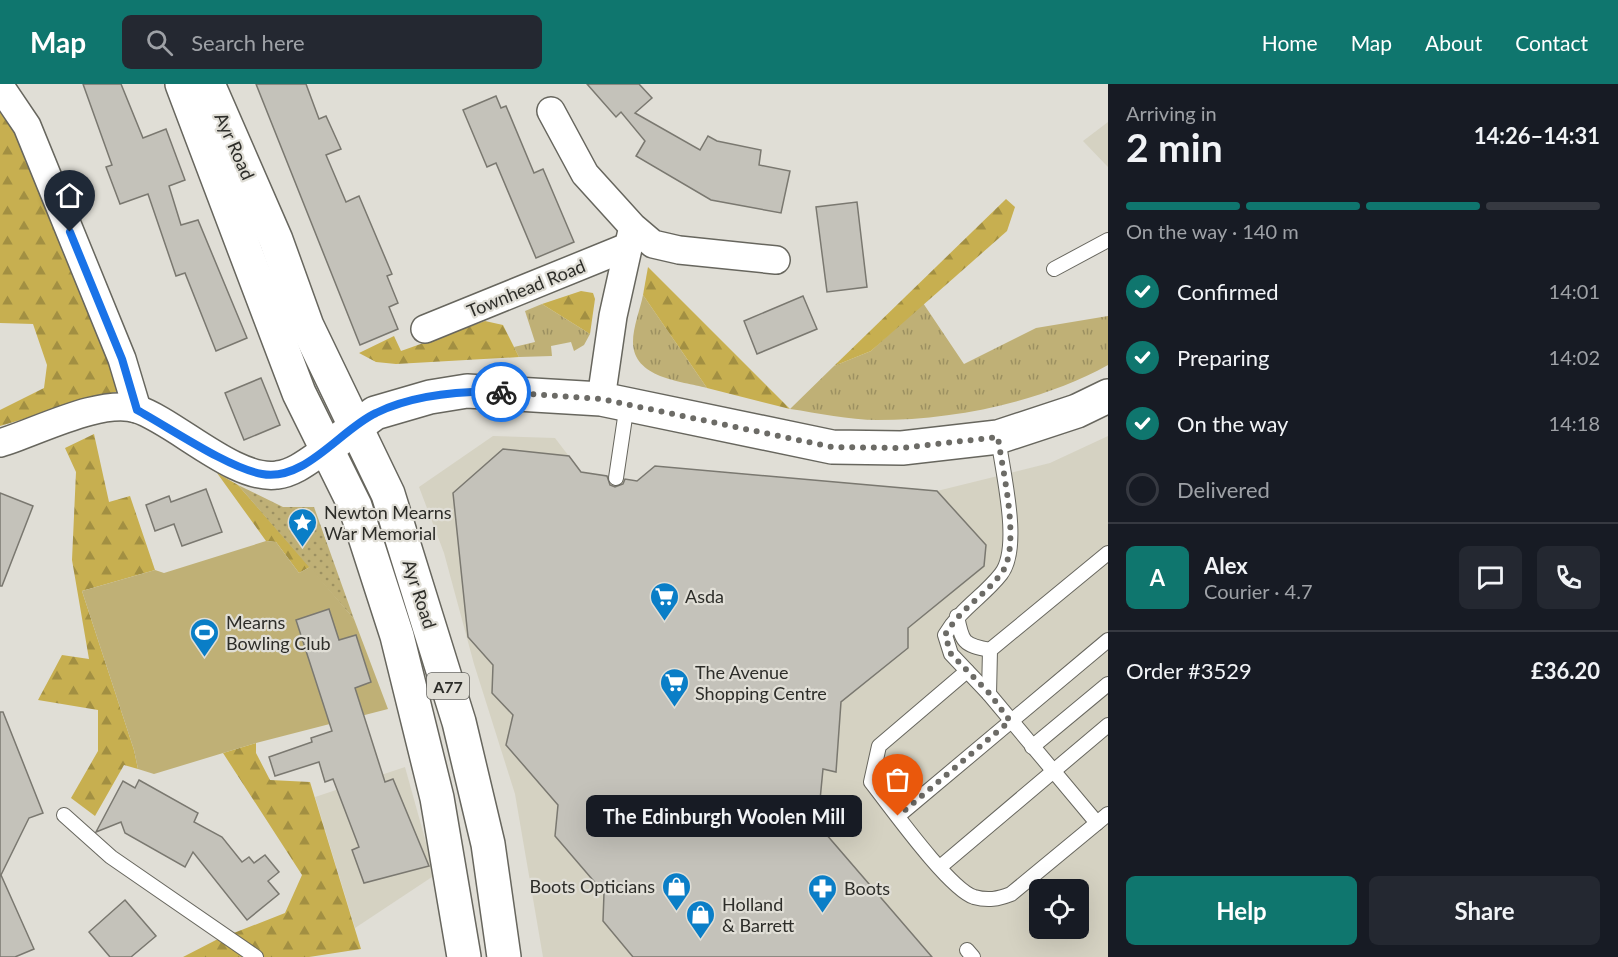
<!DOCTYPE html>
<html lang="en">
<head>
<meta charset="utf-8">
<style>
	:root { --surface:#171b24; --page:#242831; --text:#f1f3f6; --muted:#9ea1a6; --line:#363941; --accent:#0f766e }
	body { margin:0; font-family:Lato,sans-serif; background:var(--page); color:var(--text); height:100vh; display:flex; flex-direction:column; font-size:22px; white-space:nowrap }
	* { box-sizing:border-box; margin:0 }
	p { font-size:20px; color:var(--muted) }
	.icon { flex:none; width:33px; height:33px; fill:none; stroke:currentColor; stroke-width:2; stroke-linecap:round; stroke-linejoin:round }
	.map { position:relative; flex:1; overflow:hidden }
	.panel { display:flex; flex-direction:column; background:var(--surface); width:510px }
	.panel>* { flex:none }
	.tools { position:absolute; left:1029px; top:795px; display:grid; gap:12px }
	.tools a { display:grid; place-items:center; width:60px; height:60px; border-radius:9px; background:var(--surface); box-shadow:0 6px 24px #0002; font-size:30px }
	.pin { position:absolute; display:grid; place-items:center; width:51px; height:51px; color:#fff; margin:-62px -26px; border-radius:50% 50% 50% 0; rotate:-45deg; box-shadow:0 0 6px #0007 }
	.pin .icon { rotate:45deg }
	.courier { position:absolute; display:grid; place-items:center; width:60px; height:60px; margin:-30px; border:4px solid #1a73e8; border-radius:50%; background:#fff; color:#222; box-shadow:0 2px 8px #0007 }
	.bubble { position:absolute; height:42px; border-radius:9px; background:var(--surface); box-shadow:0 6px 24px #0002; font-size:20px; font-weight:700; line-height:42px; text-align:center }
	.summary em { font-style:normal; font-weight:700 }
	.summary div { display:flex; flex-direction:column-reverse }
	.summary { display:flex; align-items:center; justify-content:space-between; height:102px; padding:0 18px }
	h1 { font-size:39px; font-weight:700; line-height:45px }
	.bar { display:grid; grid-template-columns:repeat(4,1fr); gap:9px 6px; align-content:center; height:72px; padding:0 18px }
	.bar i { height:8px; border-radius:4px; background:var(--line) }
	.bar .selected { background:var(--accent) }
	.bar p { grid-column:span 4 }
	.line { display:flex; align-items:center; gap:15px; padding:0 18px; border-top:2px solid var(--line) }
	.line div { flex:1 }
	.round { display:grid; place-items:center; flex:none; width:63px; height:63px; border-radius:9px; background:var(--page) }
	ol { padding:0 18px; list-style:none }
	li { display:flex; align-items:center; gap:18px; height:66px }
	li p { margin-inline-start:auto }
	li .icon { padding:6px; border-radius:50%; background:var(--accent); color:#fff; stroke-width:4 }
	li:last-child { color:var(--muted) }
	li i { width:33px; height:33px; border:3px solid var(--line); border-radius:50% }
	.action { display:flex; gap:12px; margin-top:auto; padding:12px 18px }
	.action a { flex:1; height:69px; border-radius:9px; background:var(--accent); color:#fff; font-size:24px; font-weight:700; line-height:69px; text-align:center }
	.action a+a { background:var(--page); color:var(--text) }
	header { display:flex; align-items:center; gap:36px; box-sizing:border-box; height:84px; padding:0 30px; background:var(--accent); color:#fff }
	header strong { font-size:28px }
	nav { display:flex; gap:33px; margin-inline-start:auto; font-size:21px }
	.search { width:420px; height:54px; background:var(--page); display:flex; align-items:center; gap:15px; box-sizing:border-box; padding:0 21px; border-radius:9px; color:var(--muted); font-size:22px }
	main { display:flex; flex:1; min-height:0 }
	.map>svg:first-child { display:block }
	.built { fill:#d5d2c2; fill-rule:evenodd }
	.grass { fill:url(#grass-tufts) }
	.forest { fill:url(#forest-firs) }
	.park { fill:url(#park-dots) }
	.pitch { fill:#bfb076 }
	.building { fill:#c4c2ba; stroke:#7a7870; stroke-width:1.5 }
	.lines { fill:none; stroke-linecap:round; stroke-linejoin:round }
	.service-casing { stroke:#67665e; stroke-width:16 }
	.minor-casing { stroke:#67665e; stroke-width:30 }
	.tertiary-casing { stroke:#67665e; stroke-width:36 }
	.primary-casing { stroke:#67665e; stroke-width:36 }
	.service { stroke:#fff; stroke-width:14 }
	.minor { stroke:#fff; stroke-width:27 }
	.tertiary { stroke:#fff; stroke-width:33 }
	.primary { stroke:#fff; stroke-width:33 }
	.done { stroke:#6c6b66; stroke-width:6; stroke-dasharray:0 10.8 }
	.route { stroke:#1a73e8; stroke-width:8 }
	.labels { text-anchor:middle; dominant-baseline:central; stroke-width:4.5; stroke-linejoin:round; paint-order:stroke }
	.shield { fill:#e0ded6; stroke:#63625d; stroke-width:1.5 }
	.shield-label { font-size:16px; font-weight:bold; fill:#2d2d29 }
	.street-label { font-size:18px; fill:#2d2d29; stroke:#e0ded6 }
	.poi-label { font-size:18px; fill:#2d2d29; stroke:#e0ded6; text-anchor:start }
</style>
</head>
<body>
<header>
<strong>Map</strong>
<div class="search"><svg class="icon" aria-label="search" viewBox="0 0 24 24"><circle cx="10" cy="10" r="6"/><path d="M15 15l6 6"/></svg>Search here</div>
<nav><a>Home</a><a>Map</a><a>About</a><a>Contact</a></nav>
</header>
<main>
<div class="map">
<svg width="1108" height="873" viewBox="0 0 1108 873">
	<defs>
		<pattern id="grass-tufts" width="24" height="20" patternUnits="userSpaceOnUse" patternTransform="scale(1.5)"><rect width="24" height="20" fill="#bfb076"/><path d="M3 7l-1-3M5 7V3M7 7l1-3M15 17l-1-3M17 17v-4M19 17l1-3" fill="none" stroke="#9c9061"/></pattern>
		<pattern id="forest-firs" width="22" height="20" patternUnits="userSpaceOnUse" patternTransform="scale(1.5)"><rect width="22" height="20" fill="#c7af50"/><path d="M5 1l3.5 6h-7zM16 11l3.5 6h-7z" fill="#a28f42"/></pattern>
		<pattern id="park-dots" width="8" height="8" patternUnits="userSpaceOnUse" patternTransform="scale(1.5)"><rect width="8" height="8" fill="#bfb076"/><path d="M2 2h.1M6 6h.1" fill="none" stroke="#9c9061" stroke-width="1.8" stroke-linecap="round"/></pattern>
	</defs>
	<rect width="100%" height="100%" fill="#e0ded6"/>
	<g class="built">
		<polygon points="1108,38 1108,83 1083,57"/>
		<path d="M 493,352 L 555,354 L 581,388 L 637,397 L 655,382 L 937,407 L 1050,379 L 1108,352 L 1108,873 L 543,873 L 515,710 L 474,580 L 444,469 L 419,403 ZM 1040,806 L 1078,806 L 1078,844 L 1040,844 Z"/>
		<polygon points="405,683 435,791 355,844 315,713"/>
	</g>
	<g class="grass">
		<path d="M 643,211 L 707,304 C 681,297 633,294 633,258 C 633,243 640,226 643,211 Z"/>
		<path d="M 923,219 L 964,280 L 1036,244 L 1108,232 L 1108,281 C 1041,318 954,336 877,336 C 849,336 818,329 790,325 L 834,282 L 871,267 Z"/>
		<polygon points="542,220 590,250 584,261 574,267 571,258 551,262 552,272 519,273 514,263 535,258 525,227"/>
	</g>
	<g class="forest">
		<polygon points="0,21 17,44 122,306 0,342 0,326 44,304 47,281 33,240 0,239"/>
		<polygon points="1006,115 1015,123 1007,147 871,267 834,282"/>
		<polygon points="648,183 790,325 707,304 643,211"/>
		<polygon points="581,207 593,209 595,215 590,250 542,220"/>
		<polygon points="485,237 503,241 519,273 396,280 376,278 359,269 394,252 401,267"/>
		<polygon points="94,350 109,418 130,412 155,486 82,507 134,666 138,685 124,681 95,732 71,714 98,667 98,626 38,616 62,571 89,575 72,476 76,388 65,364"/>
		<polygon points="217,389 238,401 310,483 299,489 276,458 266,457"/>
		<polygon points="256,659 256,669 270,696 310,698 361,865 309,873 183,873 216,856 285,829 302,791 223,669"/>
	</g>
	<polygon class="park" points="238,401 283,423 314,423 354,535"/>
	<polygon class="pitch" points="266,457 276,458 299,489 310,483 354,535 388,625 256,659 154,690 138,685 134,666 82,507 155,486 164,489"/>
	<g class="building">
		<polygon points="83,0 121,0 143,54 166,45 185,96 169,102 181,141 198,136 247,254 216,267 185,189 176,192 148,110 120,120 106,83 112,81"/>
		<polygon points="256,0 306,0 319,35 326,32 341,65 326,71 346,118 359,112 392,190 387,192 398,219 389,223 398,245 360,261"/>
		<polygon points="587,0 639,0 652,14 635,29 700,66 708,52 717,57 761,66 759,81 790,87 781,129 711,116 636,72 645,57 621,28 616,33"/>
		<polygon points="496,12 501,24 506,22 534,89 543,85 574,158 536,174 496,79 487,83 463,26"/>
		<polygon points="857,118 867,203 827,208 816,123"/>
		<polygon points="803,212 817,245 757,270 744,237"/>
		<polygon points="261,294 280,341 244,356 225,309"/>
		<polygon points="503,365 569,372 581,388 607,392 610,401 615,403 623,400 625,395 637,397 655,382 937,407 986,461 984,482 908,544 908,564 841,618 836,688 823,685 820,716 807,728 932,873 633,873 603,837 604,809 555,752 558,721 506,661 513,631 492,609 493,581 468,553 453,409"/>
		<polygon points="206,405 222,448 182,462 174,440 155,447 146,421 169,412 171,418"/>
		<polygon points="0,409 33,422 2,502 0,502"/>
		<polygon points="329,525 339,556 356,551 371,598 355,604 385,698 393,695 429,782 364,799 352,766 359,763 333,695 325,698 319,678 275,692 269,673 312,658 311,654 332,647 296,536"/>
		<polygon points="0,628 3,628 43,729 29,734 1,791 34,865 15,873 0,873"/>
		<polygon points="139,696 198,729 194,738 222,753 242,778 249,773 254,779 265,771 279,788 268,797 279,810 247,836 193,768 185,783 125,749 121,738 96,748 123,697 135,704"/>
		<polygon points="125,816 156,852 131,873 110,873 89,848"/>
	</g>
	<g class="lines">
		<defs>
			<g id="service">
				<polyline points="1054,185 1108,156"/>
				<polyline points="616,394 627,320"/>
				<path d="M 957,532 C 962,558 963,561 990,566"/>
				<path d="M 967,587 L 879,662 L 871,698 C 890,722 949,805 974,813 C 988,817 998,815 1011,810 L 1108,730"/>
				<path d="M 989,610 L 951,570 L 945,551 C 961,524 983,513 1001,490 C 1022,463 1002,386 998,353"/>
				<polyline points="1032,663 1108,600"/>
				<polyline points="64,731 111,773 256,873"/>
				<polyline points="898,732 1108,556"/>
				<polyline points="1097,739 989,610 990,566 1108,469"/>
				<polyline points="940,783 1108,641"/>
				<polyline points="967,866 973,873"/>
			</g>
			<g id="minor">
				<polyline points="0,2 27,42 122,275 137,325"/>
				<polyline points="551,27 585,90 633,143 653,160 679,166 776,176"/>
				<polyline points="425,245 627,163"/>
				<polyline points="601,315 613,232 631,151"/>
				<path d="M 0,359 C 37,348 100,314 137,325 C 176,338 235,397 277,391 C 295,389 311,375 326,365"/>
			</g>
			<polyline id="tertiary" points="326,365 375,329 430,313 467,307 601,315 832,363 902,364 998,353 1077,327 1108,312"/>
			<g id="primary">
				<polyline points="182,0 299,309 355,422 397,552 437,714 464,873"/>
				<polyline points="208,0 276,156 307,242 388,410 459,638 488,760 504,873"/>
			</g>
		</defs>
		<use href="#service" class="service-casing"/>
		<use href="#minor" class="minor-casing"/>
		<use href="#tertiary" class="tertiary-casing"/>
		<use href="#primary" class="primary-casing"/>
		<use href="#service" class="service"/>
		<use href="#minor" class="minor"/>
		<use href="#tertiary" class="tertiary"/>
		<use href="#primary" class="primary"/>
	</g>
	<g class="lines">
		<path class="done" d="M 501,308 L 601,315 L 832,363 L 902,364 L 998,353 C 1002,386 1022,463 1001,490 C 983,513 961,524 945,551 L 951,570 L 990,610 L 1010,637 L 898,732"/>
		<path class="route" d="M 70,148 L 122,275 L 137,326 C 170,344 228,384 262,390 C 305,398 341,345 376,329 C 413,311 460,307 501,308"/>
	</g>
	<defs>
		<symbol id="sight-pin" viewBox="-11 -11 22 30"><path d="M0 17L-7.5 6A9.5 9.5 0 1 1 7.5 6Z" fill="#0a7ec7" stroke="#e0ded6"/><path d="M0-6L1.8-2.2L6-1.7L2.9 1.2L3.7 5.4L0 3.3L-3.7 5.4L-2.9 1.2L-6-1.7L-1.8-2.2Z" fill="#fff"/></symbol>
		<symbol id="supermarket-pin" viewBox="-11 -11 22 30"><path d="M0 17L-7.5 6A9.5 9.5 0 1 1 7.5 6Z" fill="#0a7ec7" stroke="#e0ded6"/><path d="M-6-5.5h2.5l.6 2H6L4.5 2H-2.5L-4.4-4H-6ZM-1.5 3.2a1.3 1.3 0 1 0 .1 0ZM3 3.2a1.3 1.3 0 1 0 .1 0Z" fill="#fff"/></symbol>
		<symbol id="stadium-pin" viewBox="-11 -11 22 30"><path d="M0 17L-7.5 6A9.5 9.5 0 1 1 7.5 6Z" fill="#0a7ec7" stroke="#e0ded6"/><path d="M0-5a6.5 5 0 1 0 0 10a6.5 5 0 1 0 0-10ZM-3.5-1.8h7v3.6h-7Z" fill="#fff"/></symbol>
		<symbol id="shop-pin" viewBox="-11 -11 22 30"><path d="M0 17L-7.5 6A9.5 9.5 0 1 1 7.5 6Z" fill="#0a7ec7" stroke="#e0ded6"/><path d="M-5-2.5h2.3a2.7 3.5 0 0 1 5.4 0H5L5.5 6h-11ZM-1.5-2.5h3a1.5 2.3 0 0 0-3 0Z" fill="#fff"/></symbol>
		<symbol id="pharmacy-pin" viewBox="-11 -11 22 30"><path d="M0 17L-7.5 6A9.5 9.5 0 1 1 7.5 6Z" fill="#0a7ec7" stroke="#e0ded6"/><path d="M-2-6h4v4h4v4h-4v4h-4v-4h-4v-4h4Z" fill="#fff"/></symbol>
	</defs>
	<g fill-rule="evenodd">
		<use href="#sight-pin" x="286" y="422" width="33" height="45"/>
		<use href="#supermarket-pin" x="648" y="496" width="33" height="45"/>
		<use href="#stadium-pin" x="188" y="532" width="33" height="45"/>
		<use href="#supermarket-pin" x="658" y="582" width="33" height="45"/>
		<use href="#shop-pin" x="660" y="786" width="33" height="45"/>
		<use href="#pharmacy-pin" x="806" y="788" width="33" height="45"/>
		<use href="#shop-pin" x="684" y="814" width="33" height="45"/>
	</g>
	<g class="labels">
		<rect class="shield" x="427" y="589" width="42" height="26" rx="4.5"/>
		<g class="shield-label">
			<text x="448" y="602">A77</text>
		</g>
		<g class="street-label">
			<text transform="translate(235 62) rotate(66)">Ayr Road</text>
			<text transform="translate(526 204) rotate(-22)">Townhead Road</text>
			<text transform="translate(420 510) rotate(72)">Ayr Road</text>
		</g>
		<g class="poi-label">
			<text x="324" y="428">Newton Mearns<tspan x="324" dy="21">War Memorial</tspan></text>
			<text x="685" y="512">Asda</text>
			<text x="226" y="538">Mearns<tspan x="226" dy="21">Bowling Club</tspan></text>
			<text x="695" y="588">The Avenue<tspan x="695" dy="21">Shopping Centre</tspan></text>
			<text x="655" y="802" text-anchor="end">Boots Opticians</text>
			<text x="844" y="804">Boots</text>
			<text x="722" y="820">Holland<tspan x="722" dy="21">&amp; Barrett</tspan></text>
		</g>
	</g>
</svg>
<div class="tools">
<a><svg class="icon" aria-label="locate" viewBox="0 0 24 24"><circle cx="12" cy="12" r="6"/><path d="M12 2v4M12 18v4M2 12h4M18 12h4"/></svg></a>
</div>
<div class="pin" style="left:898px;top:732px;background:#ea580c"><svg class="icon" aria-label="bag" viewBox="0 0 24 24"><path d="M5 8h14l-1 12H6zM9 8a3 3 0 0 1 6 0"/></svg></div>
<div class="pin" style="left:70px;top:148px;background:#1f2937"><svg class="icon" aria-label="home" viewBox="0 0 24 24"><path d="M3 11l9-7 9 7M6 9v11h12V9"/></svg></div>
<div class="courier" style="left:501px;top:308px"><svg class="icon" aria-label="bike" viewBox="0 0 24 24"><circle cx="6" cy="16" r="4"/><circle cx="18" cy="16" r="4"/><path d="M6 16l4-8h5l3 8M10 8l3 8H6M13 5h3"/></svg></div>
<div class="bubble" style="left:586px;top:711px;width:276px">The Edinburgh Woolen Mill</div>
</div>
<section class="panel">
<div class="summary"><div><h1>2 min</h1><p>Arriving in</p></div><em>14:26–14:31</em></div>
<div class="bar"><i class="selected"></i><i class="selected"></i><i class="selected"></i><i></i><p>On the way · 140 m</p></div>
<ol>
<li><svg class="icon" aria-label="check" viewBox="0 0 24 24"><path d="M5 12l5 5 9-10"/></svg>Confirmed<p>14:01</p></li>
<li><svg class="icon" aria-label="check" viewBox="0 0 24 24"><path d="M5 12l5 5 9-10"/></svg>Preparing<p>14:02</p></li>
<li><svg class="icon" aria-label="check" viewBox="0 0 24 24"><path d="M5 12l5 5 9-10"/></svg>On the way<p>14:18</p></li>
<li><i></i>Delivered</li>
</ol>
<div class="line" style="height:108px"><b class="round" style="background:var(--accent);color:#fff">A</b><div><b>Alex</b><p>Courier · 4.7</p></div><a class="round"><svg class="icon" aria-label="chat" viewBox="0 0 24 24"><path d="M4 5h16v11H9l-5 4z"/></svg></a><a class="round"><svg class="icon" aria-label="phone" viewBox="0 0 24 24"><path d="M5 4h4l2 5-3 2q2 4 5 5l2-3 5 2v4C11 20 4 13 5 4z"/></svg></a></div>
<div class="line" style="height:78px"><div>Order #3529</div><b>£36.20</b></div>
<div class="action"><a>Help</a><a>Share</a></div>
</section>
</main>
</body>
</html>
